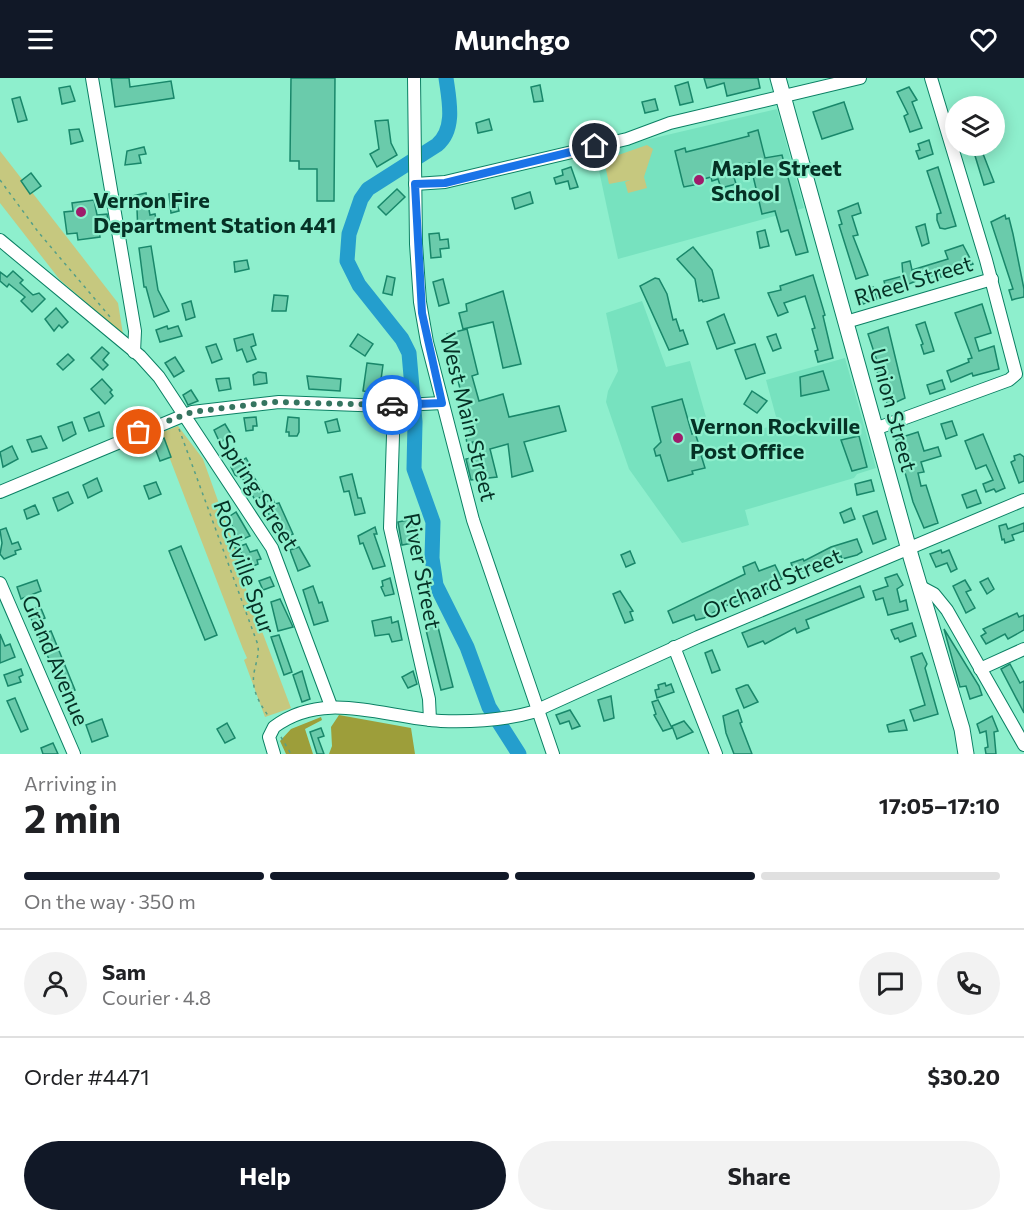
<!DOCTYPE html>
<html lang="en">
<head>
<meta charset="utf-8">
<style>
	:root { --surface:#fff; --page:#f2f2f2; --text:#202124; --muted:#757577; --line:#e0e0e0; --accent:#111827 }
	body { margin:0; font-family:Commissioner,sans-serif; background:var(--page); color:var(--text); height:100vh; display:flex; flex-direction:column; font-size:22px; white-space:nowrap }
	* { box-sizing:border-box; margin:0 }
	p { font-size:20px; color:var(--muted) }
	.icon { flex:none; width:33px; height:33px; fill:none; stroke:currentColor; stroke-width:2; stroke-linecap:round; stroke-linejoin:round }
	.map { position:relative; height:676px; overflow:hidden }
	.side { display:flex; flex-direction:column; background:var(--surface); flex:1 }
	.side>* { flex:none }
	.buttons { position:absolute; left:945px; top:18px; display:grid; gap:12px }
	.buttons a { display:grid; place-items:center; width:60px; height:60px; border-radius:50%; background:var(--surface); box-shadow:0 3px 15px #0003; font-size:30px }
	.pin { position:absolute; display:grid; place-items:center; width:51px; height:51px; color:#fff; margin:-26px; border:3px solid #fff; border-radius:50%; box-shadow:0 2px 6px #0007 }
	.courier { position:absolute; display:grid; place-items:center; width:60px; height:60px; margin:-30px; border:4px solid #1a73e8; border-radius:50%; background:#fff; color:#222; box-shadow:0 2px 8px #0007 }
	.headline em { font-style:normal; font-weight:700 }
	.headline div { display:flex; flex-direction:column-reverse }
	.headline { display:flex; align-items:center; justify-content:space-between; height:102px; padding:0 24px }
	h1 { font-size:39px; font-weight:700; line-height:45px }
	.bar { display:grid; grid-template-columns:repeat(4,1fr); gap:9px 6px; align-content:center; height:72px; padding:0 24px }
	.bar i { height:8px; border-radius:4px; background:var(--line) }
	.bar .on { background:var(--accent) }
	.bar p { grid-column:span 4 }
	.line { display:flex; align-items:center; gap:15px; padding:0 24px; border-top:2px solid var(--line) }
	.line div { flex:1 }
	.round { display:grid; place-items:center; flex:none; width:63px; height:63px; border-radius:32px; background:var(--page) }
	.cta { display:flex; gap:12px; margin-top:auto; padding:12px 24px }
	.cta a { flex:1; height:69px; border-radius:36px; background:var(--accent); color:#fff; font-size:24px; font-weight:700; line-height:69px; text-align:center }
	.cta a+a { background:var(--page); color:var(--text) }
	header { display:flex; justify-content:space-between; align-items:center; height:78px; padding:0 24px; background:var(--accent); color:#fff; font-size:27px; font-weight:700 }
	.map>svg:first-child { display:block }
	.built { fill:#77e2bf }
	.green { fill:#c6c87f }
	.forest { fill:#9d9e3a }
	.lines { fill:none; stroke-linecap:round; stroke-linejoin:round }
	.river { stroke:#249ecd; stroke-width:15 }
	.building { fill:#6acbab; stroke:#19876a; stroke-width:1.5 }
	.minor-casing { stroke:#0b8064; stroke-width:14 }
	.major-casing { stroke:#0b8064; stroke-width:17 }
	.path { stroke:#559f87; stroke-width:1.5; stroke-dasharray:3 4.5; stroke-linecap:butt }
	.minor { stroke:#fff; stroke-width:12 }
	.major { stroke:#fff; stroke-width:15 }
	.done { stroke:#357460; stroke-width:6; stroke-dasharray:0 10.8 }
	.route { stroke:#1a73e8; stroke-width:8 }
	.poi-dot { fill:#9f1b6b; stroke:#8eefcd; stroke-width:2 }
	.labels { text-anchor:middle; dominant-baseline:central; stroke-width:4.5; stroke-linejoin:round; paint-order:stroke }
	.poi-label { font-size:22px; font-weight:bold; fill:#053125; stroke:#8eefcd; text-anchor:start }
	.street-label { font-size:22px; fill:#053125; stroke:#8eefcd }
</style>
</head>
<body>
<header><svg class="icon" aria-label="menu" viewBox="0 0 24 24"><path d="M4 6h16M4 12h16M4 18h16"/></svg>Munchgo<svg class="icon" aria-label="heart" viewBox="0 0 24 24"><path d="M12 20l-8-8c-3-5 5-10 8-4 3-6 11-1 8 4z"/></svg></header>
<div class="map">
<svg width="1024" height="676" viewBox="0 0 1024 676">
	<rect width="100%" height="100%" fill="#8eefcd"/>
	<g class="built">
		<polygon points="777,31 804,130 618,181 595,74"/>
		<polygon points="642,223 666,289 690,283 710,353 740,345 751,354 778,346 766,302 845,280 876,390 857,396 854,400 745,432 749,447 682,465 629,391 606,324 608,313 618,293 606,235"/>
	</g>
	<g class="green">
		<polygon points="647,67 653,71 644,99 647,110 628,115 625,104 630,102 609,106 604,82"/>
		<polygon points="0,73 118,225 123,256 60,202 0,125"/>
		<polygon points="178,348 203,381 246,501 243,503 291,630 265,639 244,582 247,580 243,571 160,355"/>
	</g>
	<g class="forest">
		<polygon points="339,637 411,650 415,676 329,676 332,668 331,649"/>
		<polygon points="321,639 322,642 305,651 313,676 286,676 280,663 291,651"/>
	</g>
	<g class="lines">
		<path class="river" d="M 446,0 C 449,22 456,51 437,67 L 368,111 L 361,121 L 349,156 L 347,183 L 359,207 L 402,261 L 409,275 L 415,344 L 414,391 L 433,444 L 432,480 L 436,507 L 467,569 L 489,629 L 519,676"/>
	</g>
	<g class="building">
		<polygon points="111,0 129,0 130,9 171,3 174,20 115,29"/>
		<polygon points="291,0 335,0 334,123 317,123 317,91 299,91 299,83 290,83"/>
		<polygon points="704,0 758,0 760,10 727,18 724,5 707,10"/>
		<polygon points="688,4 693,24 680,27 675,8"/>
		<polygon points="540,7 543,23 534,24 531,9"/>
		<polygon points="70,8 75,23 62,26 59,10"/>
		<polygon points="909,9 917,22 912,24 922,50 910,54 904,38 908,36 897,14"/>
		<polygon points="20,19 27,42 18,44 12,21"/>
		<polygon points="655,21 658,32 645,35 642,24"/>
		<polygon points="844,24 853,51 822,61 813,34"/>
		<polygon points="489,41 492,52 478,55 476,45"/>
		<polygon points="388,42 391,65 397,77 377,89 370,76 379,71 375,43"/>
		<polygon points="79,51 83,63 71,66 69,52"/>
		<polygon points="758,52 765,80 782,77 808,174 796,177 788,152 781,154 775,133 762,136 750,85 731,89 736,106 721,110 718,101 712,103 711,99 693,104 694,107 684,109 683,106 675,73 685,70 686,74 710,68 749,58 748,55"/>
		<polygon points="929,62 933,76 919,81 916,73 920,72 918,66"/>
		<polygon points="972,68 980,68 994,104 984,107"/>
		<polygon points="144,69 146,76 139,77 141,85 125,87 127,73"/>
		<polygon points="571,89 578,109 570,111 568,103 556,106 554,100 563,97 562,92"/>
		<polygon points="938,89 956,148 945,151 940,150 937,142 937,136 941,135 927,93"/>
		<polygon points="31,95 41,108 30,116 21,103"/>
		<polygon points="397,111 405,119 386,137 378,129"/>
		<polygon points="179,113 182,125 177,126 179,133 171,135 169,116"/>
		<polygon points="530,114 533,125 515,131 512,120"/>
		<polygon points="146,115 150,137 155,136 157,146 148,149 148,154 138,156 137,131 134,131 132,118"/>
		<polygon points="94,122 97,137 107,136 108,141 98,143 100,159 78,162 77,155 67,156 64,134 73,133 72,125"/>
		<polygon points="858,125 861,135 852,138 858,157 853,158 868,197 856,201 839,147 842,146 838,133"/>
		<polygon points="1005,137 1006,141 1009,140 1013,156 1024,211 1024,219 1015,221 1012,222 1009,212 1013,211 991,144"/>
		<polygon points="925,146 929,165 922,168 916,149"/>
		<polygon points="765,152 769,168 760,170 757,154"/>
		<polygon points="439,155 440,162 448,161 449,170 440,171 441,179 431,180 429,156"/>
		<polygon points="963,167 973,186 967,188 968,190 941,199 940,195 916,203 887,215 884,203 903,198 902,185 910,183 912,192 948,181 945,173"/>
		<polygon points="151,168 158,212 169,233 154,239 146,209 144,209 139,170"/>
		<polygon points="693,169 712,192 719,220 703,224 702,222 699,223 695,201 677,181"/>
		<polygon points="247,182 249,191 235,194 234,184"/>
		<polygon points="13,193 23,202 20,205 33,217 39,215 45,221 32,234 21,223 25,219 9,206 7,209 0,203 0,194 7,199"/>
		<polygon points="813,197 825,237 823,238 833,280 818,284 815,273 818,272 812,251 815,250 805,218 784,225 788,234 778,238 768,215 781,212 780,208"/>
		<polygon points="387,198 395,200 392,217 383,215"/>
		<polygon points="655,200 659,201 667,216 673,242 676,241 680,253 683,252 688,266 669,272 640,208"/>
		<polygon points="443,201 449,225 439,228 433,204"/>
		<polygon points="873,209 877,221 863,226 859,214"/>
		<polygon points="503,213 521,286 503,290 493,244 463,251 459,235 467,233 466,226"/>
		<polygon points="274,217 288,218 286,233 272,233"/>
		<polygon points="191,223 195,239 186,242 182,226"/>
		<polygon points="982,226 991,255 975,260 979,273 994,268 999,291 973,298 972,295 951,304 947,293 969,284 968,281 972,280 955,235"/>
		<polygon points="56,230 68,244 62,250 59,247 54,253 45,241"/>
		<polygon points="724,236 735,265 717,271 707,244"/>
		<polygon points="925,244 934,273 924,276 921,267 923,266 916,247"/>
		<polygon points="167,248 168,251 178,248 182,258 160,264 156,252"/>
		<polygon points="888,249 905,320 890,327 887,325 883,314 877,293 880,292 868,256"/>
		<polygon points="467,251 478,296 472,298 479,323 503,316 509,339 559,328 566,353 524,364 533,393 512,399 508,366 490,371 497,399 471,402 466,381 476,379 473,364 467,366 466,359 471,357 447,256"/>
		<polygon points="253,256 256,267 251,269 256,281 247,284 242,271 237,273 234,261"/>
		<polygon points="358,256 373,266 365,278 350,268"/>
		<polygon points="776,256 781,270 773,273 767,259"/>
		<polygon points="216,266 222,281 212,285 206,269"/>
		<polygon points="755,266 765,295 746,301 735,272"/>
		<polygon points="102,269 109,275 103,282 108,287 103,292 91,280"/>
		<polygon points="68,276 74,282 63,292 57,286"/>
		<polygon points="175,279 184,293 174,299 165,285"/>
		<polygon points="367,285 383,287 379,316 363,313"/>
		<polygon points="823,293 829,312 801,318 800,299"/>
		<polygon points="258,294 266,295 267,305 254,307 253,297"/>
		<polygon points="307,298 341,301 340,313 309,311"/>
		<polygon points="229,300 231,311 219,313 216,301"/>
		<polygon points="102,301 112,312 110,314 113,318 105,326 91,311"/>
		<polygon points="942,302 945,311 930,316 927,307"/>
		<polygon points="191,312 198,323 188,327 183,317"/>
		<polygon points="752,313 767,323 757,335 744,326"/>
		<polygon points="682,321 692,356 695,355 699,367 703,366 706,376 701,377 705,390 692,393 693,396 668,403 660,377 656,378 654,371 661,364 652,329"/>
		<polygon points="99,334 104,348 89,353 84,340"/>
		<polygon points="256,339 257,348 253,348 253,352 246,353 244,340"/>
		<polygon points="288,339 299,340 299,354 297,358 289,358 289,354 286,354"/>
		<polygon points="337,341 340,353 328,355 325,344"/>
		<polygon points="952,343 957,357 946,361 941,346"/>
		<polygon points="72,344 76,356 63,363 58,349"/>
		<polygon points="225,346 231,356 220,365 214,352"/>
		<polygon points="918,354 924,373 938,369 941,378 921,384 924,394 918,395 921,408 926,407 938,445 924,450 913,424 896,361"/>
		<polygon points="983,356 1005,410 996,414 994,411 986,414 983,406 993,402 986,387 976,391 965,363"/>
		<polygon points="41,358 47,370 32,374 27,362"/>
		<polygon points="859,358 867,389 852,393 841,362"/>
		<polygon points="164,360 171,379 160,383 153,365"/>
		<polygon points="12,368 18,381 3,389 0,374"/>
		<polygon points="1020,376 1024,379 1024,403 1019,405 1011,384 1015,382 1014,378"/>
		<polygon points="246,380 250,387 247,388 265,417 255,422 244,402 235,397 231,389"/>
		<polygon points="352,396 358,420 361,420 365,435 355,437 349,413 344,414 340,399"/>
		<polygon points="97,400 102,413 88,420 83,407"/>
		<polygon points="871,402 874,413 857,417 855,406"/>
		<polygon points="156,404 161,416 149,421 144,408"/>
		<polygon points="976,412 981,425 967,430 962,417"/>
		<polygon points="68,414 73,425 58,433 53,420"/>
		<polygon points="273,421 275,426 279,425 293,456 282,460 275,439 271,441 264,425"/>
		<polygon points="35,427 39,436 27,441 24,432"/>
		<polygon points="851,430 855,441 844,445 840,435"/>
		<polygon points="877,433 886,461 873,466 863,438"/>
		<polygon points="236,434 250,458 241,462 227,440"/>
		<polygon points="413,441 418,464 402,467 398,444"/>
		<polygon points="1024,445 1024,453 1012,457 1014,462 1005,465 1004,461 1002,462 999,448 1006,446 1008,451"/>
		<polygon points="375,449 377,456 374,456 385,488 373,491 363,465 360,466 358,458"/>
		<polygon points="6,450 12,466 18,464 21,471 15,473 16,476 4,481 0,476 2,465 0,452"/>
		<polygon points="857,461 862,474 857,477 842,481 841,478 795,496 791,485 803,481 804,483 831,469"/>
		<polygon points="246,466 250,474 257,472 261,481 257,482 258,486 248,490 241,475 238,476 235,470"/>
		<polygon points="181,468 217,557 205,562 169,473"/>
		<polygon points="299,469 310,488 298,493 290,472"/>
		<polygon points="941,472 942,475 949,472 957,491 951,494 947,485 936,489 930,476"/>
		<polygon points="630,473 635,485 626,489 621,477"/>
		<polygon points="755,484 759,493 775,487 782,501 766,507 768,511 725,528 704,540 696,542 694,537 673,545 668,533 745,496 743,489"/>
		<polygon points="897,496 903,507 897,511 900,524 906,522 908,532 888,537 883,520 876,522 873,513 888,508 885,500"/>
		<polygon points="270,499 274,508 263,512 259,503"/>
		<polygon points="390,500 394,516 385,518 381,509 383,508 382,503"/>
		<polygon points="988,500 994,511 987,516 980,504"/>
		<polygon points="37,502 41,513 21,521 17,509"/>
		<polygon points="965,502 971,512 966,514 975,530 966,535 953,508"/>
		<polygon points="313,508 319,525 322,524 328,543 314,547 303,512"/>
		<polygon points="860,508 864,519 806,542 809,550 797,555 795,550 765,566 763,563 748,569 742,555"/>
		<polygon points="620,513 633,533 630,534 633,542 625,545 613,516"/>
		<polygon points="280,521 293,549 278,553 271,524"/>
		<polygon points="40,528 45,540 33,545 28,533"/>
		<polygon points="1017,535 1019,539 1024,537 1024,552 1008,561 1005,556 986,566 981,558 986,555 983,551"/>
		<polygon points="391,539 392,545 398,543 402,562 392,564 389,556 375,558 372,543"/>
		<polygon points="437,545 453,609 441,612 425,548"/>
		<polygon points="912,545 916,558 900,564 898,560 895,561 891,552"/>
		<polygon points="944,551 979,608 982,617 970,621 966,608 960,609"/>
		<polygon points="51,553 75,612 64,616 39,558"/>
		<polygon points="0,556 5,568 10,566 15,579 0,585"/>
		<polygon points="279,557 292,594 284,597 271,559"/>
		<polygon points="712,572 720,592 712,595 705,575"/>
		<polygon points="922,575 927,586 925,590 938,636 914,643 910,632 925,627 911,579"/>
		<polygon points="1010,586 1020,605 1024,603 1024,635 1001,591"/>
		<polygon points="21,591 23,597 19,599 21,604 8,608 4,597"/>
		<polygon points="302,593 310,621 302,624 293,597"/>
		<polygon points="413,593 417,606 408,610 402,599"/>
		<polygon points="665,605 666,608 671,606 674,614 657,620 655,612 659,611 658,607"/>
		<polygon points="746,607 748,607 758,624 744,630 736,611"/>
		<polygon points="611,618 614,640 604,643 598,622"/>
		<polygon points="15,620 28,651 21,654 7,623"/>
		<polygon points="658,622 672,650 663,653 654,637 656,636 652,624"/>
		<polygon points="570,632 580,648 572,651 569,643 560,646 556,637"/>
		<polygon points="738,632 742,644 740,645 752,676 734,676 726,655 723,638"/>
		<polygon points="992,638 998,653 994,654 996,676 986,676 985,670 988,669 986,653 980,655 977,646"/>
		<polygon points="102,641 108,658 92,664 86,647"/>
		<polygon points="904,642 907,652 889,654 887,647"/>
		<polygon points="684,643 693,654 677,661 672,648"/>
		<polygon points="227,645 235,660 225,665 217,651"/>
		<polygon points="321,650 324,658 318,660 324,676 317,676 310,654"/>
		<polygon points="53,665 58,676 43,676 41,670"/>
	</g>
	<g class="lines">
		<defs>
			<g id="minor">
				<polyline points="92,0 135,253 134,274"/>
				<polyline points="414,0 416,166 420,224 427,264 473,442 553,676"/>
				<polyline points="415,106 445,104 627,61 670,45 860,0"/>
				<polyline points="0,162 140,278 159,299 272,470 331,628"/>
				<polyline points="846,244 992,201"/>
				<polyline points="394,327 390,450 429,621 430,642"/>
				<polyline points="875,351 1009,302 1016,296 986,182 931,0"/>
				<polyline points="0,414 192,334 279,324 385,328 442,325"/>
				<polyline points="0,505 74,676"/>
				<polyline points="919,508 934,516 947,532 1024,667"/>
				<polyline points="674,569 716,676"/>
				<polyline points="980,591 1024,571"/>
				<path d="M 274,676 L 269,659 L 274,649 C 324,611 385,640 441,643 C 470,644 505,642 533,634 L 698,559 L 1024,422"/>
			</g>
			<polyline id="major" points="778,0 911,479 962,651 966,676"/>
		</defs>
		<use href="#minor" class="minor-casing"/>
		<use href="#major" class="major-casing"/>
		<g class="path">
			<polyline points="0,102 39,155 111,240"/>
			<path d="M 179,351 L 258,567 C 259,578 256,584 254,595 C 251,612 260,626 269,639"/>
			<polyline points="281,659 291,676"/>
		</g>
		<use href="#minor" class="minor"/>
		<use href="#major" class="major"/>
	</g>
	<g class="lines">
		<polyline class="done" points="139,354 192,334 272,324 392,327"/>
		<polyline class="route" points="392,327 442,325 422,235 415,106 445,105 595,68"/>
	</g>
	<g class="poi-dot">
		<circle cx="699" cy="102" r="6"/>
		<circle cx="81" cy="134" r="6"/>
		<circle cx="678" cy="360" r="6"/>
	</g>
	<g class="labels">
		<g class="poi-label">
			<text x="711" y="89">Maple Street<tspan x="711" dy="25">School</tspan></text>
			<text x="93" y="121">Vernon Fire<tspan x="93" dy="25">Department Station 441</tspan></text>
			<text x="690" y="347">Vernon Rockville<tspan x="690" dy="25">Post Office</tspan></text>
		</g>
		<g class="street-label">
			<text transform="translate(913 202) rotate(-17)">Rheel Street</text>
			<text transform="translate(894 332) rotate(75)">Union Street</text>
			<text transform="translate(469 339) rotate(76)">West Main Street</text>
			<text transform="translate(259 414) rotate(58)">Spring Street</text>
			<text transform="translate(245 489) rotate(70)">Rockville Spur</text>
			<text transform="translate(423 493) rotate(79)">River Street</text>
			<text transform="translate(772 505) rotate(-23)">Orchard Street</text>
			<text transform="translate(56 582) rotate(67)">Grand Avenue</text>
		</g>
	</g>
</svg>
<div class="buttons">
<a><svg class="icon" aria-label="layers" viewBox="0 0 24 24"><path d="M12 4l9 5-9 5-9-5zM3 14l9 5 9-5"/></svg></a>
</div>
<div class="pin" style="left:139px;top:354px;background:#ea580c"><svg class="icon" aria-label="bag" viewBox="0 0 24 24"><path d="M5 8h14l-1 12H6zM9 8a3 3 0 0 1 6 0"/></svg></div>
<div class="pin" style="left:595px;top:68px;background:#1f2937"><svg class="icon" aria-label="home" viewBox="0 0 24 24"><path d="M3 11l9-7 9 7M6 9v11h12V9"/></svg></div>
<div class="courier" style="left:392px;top:327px"><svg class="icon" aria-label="car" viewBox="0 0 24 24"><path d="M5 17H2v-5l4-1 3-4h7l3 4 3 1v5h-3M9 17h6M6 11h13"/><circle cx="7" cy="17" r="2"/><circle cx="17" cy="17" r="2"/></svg></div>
</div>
<section class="side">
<div class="headline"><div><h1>2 min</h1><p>Arriving in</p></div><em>17:05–17:10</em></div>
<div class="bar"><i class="on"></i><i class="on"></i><i class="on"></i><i></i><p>On the way · 350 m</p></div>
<div class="line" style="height:108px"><a class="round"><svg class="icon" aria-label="person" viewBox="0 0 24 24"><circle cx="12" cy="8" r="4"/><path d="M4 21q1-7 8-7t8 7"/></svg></a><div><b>Sam</b><p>Courier · 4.8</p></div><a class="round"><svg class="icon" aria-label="chat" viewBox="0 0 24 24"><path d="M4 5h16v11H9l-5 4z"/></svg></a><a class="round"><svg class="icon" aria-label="phone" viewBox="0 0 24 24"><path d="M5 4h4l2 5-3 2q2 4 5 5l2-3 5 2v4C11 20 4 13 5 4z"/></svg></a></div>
<div class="line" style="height:78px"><div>Order #4471</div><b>$30.20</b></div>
<div class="cta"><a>Help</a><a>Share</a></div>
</section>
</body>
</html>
